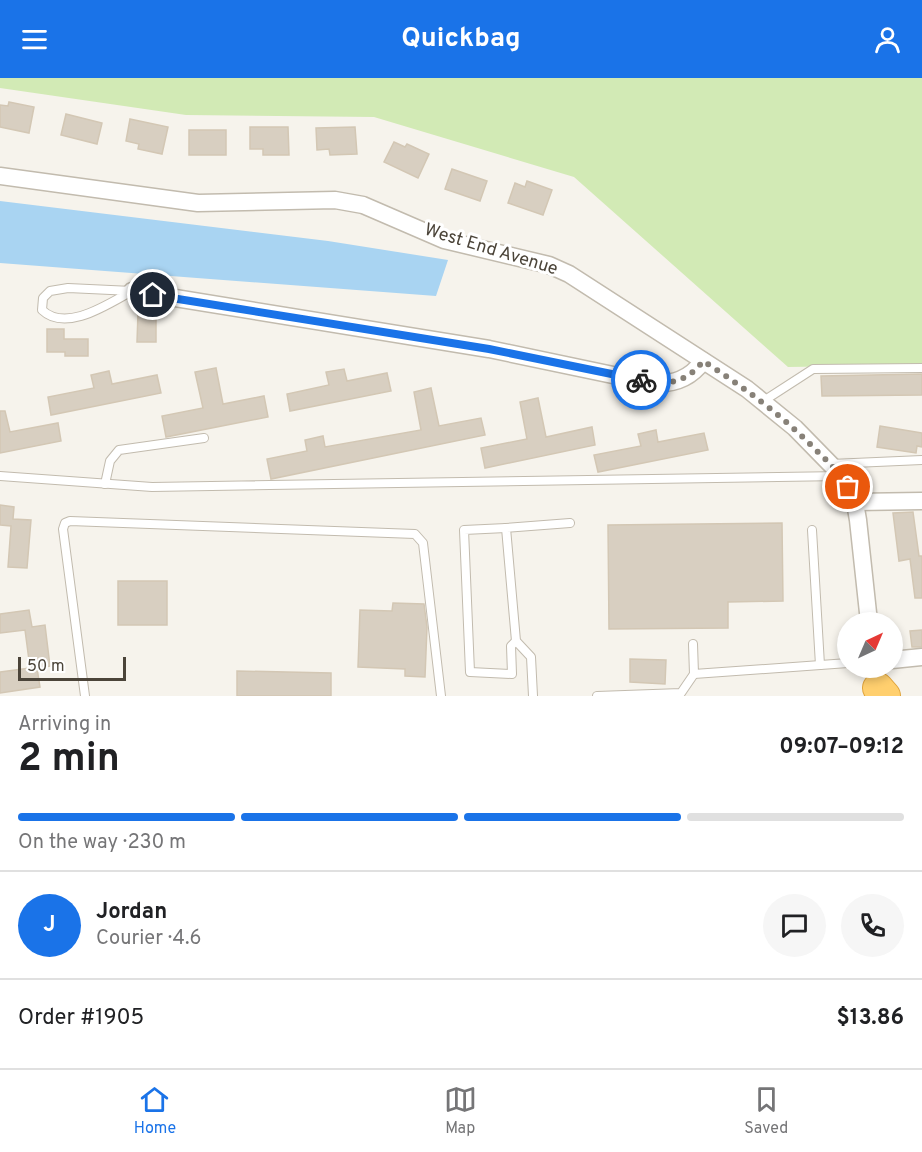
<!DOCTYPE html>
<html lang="en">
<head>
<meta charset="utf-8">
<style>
	:root { --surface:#fff; --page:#f6f6f6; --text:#202124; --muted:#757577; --line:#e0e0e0; --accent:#1a73e8 }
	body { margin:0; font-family:Overpass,sans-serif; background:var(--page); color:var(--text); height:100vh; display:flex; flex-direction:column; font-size:22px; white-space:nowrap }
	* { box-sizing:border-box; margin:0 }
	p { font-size:20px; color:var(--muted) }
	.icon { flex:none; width:33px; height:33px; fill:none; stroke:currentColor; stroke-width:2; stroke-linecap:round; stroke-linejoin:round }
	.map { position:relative; height:618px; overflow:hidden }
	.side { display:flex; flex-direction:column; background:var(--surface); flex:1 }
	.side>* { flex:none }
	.needle { width:39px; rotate:44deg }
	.fabs { position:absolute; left:837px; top:534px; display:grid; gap:12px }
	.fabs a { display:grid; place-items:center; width:66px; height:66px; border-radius:50%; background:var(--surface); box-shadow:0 3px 9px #0003; font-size:30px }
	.scale { position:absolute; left:18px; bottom:15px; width:108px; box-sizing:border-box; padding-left:6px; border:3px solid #4b4439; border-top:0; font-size:16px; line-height:21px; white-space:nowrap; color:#4b4439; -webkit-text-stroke:4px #fff; paint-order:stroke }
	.pin { position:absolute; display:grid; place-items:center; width:51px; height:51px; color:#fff; margin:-26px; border:3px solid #fff; border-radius:50%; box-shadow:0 2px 6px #0007 }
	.courier { position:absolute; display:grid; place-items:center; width:60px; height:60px; margin:-30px; border:4px solid #1a73e8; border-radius:50%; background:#fff; color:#222; box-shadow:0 2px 8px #0007 }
	.summary em { font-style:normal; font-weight:700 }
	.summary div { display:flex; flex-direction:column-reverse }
	.summary { display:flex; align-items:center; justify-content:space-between; height:102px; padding:0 18px }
	h1 { font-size:39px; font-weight:700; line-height:45px }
	.bar { display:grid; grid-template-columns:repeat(4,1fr); gap:9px 6px; align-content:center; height:72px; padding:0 18px }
	.bar i { height:8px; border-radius:4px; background:var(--line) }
	.bar .on { background:var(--accent) }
	.bar p { grid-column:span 4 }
	.line { display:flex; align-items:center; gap:15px; padding:0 18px; border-top:2px solid var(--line) }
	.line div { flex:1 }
	.round { display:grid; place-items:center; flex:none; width:63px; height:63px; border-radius:32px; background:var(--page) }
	header { display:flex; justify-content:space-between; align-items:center; height:78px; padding:0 18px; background:var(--accent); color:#fff; font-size:27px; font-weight:700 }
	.menu { display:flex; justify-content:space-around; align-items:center; height:84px; border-top:2px solid var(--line); background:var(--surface); font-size:16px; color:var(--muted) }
	.menu a { display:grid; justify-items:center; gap:3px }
	.menu .on { color:var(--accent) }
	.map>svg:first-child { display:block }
	.green { fill:#d2eab5 }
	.water { fill:#a9d4f2 }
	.building { fill:#d8cfc1; stroke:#d3c7b4; stroke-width:1.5 }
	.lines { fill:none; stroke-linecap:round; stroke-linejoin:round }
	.lane-casing { stroke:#c2bbae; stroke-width:10 }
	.street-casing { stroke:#c2bbae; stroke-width:19 }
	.highway-casing { stroke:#e0a43c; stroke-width:32 }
	.lane { stroke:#fff; stroke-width:8 }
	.street { stroke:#fff; stroke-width:16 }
	.highway { stroke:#ffcf6e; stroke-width:30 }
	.done { stroke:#878178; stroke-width:6; stroke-dasharray:0 10.8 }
	.route { stroke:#1a73e8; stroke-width:8 }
	.labels { text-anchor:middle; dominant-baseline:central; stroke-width:6; stroke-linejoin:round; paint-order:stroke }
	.street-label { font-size:18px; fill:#4b4439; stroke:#fff }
</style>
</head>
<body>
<header><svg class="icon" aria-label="menu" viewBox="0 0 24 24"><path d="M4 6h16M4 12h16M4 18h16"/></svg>Quickbag<svg class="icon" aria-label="person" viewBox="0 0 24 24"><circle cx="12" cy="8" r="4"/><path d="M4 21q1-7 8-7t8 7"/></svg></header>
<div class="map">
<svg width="922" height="618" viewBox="0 0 922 618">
	<rect width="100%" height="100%" fill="#f6f3ec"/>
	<polygon class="green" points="0,0 922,0 922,287 788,289 574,99 374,39 186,37 0,10"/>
	<polygon class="water" points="0,123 328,163 448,182 436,218 0,185"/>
	<g class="building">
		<polygon points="9,24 34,29 29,55 0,49 0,27 8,28"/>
		<polygon points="66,36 102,45 97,66 61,57"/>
		<polygon points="130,41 168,49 162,76 138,71 139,66 126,63"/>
		<polygon points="250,49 288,49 289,77 263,77 263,71 250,71"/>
		<polygon points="355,49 357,76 330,77 329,71 317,72 316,50"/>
		<rect x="189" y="52" width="37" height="25"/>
		<polygon points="394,64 405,69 407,66 429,76 418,100 384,84"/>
		<polygon points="452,91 487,103 480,123 445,111"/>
		<polygon points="527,103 552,112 543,137 508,125 515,105 525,109"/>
		<polygon points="138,235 156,235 156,264 137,264"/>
		<polygon points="47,251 64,251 64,261 88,261 88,278 65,278 65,274 47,274"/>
		<polygon points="216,290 223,326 264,318 268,339 166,359 162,338 203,330 195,294"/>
		<polygon points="344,291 347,303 387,295 391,313 290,333 287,316 329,307 326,294"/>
		<polygon points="109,293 112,306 157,297 161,315 51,337 48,319 94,310 91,297"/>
		<polygon points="922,296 922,317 822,318 821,298"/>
		<polygon points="431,310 439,348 481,340 485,357 271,401 267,381 307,373 305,362 323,358 325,369 421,352 414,314"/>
		<polygon points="538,320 546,359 592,349 595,367 485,390 481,370 527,361 520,324"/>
		<polygon points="0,333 5,333 10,354 58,345 61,363 0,375"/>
		<polygon points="880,348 922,355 922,369 917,368 916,375 877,369"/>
		<polygon points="656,352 658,364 704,355 708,372 598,394 594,377 641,368 638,356"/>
		<polygon points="0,427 14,429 13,441 31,442 27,490 8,489 11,448 0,447"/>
		<polygon points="913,434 919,478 922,478 922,520 915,520 910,481 899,483 893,435"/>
		<polygon points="782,445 783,523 728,524 728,550 609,551 608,447"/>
		<rect x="118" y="503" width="49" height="44"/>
		<polygon points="393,525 424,526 427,549 425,599 405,598 405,591 358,589 360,532 392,533"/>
		<polygon points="29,532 32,549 45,547 50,588 37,590 40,609 0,615 0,594 30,590 25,552 0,555 0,536"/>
		<polygon points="922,552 922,569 912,569 910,553"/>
		<polygon points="630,581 666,582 665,606 630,604"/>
		<polygon points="237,593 331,595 331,618 237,618"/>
	</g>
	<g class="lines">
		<defs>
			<g id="lane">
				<path d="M 68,210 L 132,213 C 108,226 66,255 42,232 L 43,220 L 50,213 Z"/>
				<polyline points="762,324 813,291 922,290"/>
				<polyline points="831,386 922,382"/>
				<polyline points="0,398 152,409 842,398"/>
				<polyline points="105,406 110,383 119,372 204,360"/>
				<polyline points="506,450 464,452 470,594 512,596 511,568 516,563"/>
				<polyline points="812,452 820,587"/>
				<polyline points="693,566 694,596 848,585"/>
				<polyline points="85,618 63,451 65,445 70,443 415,456 423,465 441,618"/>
				<polyline points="533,618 531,579 516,563 506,450 570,445"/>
				<polyline points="597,618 681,615 694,596"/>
			</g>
			<g id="street">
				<polyline points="0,98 198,125 335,122 363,127 444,162 549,187 569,196 747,311 795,350 842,398 854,419 858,442 869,544"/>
				<path d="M 132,213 L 489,271 L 651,305 C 673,307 690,301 703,283"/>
				<polyline points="855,424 922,423"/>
				<polyline points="892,582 922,579"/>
			</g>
			<polyline id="highway" points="878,610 885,618"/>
		</defs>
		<use href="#lane" class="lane-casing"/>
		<use href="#street" class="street-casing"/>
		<use href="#highway" class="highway-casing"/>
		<use href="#lane" class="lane"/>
		<use href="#street" class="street"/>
		<use href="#highway" class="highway"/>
	</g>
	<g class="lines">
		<path class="done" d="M 641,302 C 666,308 687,305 703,283 C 745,310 783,338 818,374 C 829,385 840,395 848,409"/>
		<polyline class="route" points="153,217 489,271 641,302"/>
	</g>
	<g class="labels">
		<g class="street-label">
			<text transform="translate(491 172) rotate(17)">West End Avenue</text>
		</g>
	</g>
</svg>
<div class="fabs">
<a><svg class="needle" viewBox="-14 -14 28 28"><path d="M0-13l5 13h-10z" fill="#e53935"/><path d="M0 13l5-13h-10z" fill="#757577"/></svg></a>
</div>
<div class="scale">50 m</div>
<div class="pin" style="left:848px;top:409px;background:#ea580c"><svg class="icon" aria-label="bag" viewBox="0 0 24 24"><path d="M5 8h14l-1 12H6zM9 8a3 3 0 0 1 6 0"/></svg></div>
<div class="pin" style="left:153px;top:217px;background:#1f2937"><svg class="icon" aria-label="home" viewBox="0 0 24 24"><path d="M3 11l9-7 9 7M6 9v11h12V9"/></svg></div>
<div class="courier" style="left:641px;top:302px"><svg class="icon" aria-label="bike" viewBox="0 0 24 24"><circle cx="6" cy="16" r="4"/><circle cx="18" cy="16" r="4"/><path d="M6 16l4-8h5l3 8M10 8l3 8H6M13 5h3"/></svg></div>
</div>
<section class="side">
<div class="summary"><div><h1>2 min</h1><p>Arriving in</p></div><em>09:07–09:12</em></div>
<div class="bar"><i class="on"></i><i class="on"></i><i class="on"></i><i></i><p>On the way · 230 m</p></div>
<div class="line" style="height:108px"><b class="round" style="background:var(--accent);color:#fff">J</b><div><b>Jordan</b><p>Courier · 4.6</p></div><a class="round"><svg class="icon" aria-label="chat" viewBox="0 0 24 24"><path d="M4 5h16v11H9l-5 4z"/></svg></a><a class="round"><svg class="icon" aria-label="phone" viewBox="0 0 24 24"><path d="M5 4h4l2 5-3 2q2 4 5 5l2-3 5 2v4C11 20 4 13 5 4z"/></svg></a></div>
<div class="line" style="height:78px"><div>Order #1905</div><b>$13.86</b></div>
</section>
<nav class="menu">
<a class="on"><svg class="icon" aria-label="home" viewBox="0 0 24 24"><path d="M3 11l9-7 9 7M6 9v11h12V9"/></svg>Home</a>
<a><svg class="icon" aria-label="map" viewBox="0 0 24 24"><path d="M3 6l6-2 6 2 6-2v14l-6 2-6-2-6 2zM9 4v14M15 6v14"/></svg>Map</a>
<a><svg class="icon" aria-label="saved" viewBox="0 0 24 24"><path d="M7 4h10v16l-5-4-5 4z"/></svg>Saved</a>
</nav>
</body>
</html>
